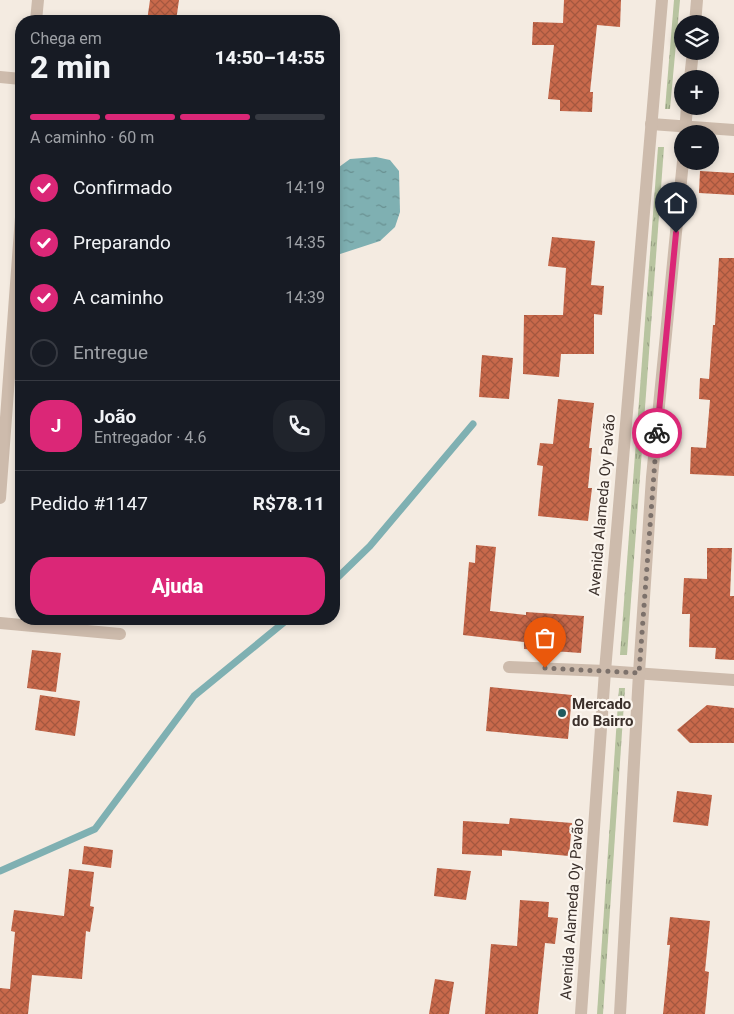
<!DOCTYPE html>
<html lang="pt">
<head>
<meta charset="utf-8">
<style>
	:root { --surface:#171b24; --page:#20242c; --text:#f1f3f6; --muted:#9ea1a6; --line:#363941; --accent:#db2777 }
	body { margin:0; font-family:Roboto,sans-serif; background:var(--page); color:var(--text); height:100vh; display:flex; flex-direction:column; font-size:19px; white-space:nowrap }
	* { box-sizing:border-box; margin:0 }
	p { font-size:16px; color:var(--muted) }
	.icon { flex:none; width:28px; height:28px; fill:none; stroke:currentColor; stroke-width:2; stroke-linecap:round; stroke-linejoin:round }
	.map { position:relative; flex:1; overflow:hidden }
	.details { position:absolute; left:15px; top:15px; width:325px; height:610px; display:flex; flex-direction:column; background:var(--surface); border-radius:20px; box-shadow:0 2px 8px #0003 }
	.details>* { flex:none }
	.controls { position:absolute; left:674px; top:15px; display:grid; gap:10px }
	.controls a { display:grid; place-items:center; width:45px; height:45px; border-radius:50%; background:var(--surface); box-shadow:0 2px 8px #0003; font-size:25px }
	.pin { position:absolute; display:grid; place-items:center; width:42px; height:42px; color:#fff; margin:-51px -21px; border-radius:50% 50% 50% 0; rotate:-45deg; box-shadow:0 0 5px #0007 }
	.pin .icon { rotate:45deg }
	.courier { position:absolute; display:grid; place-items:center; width:50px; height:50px; margin:-25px; border:4px solid #db2777; border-radius:50%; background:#fff; color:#222; box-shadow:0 1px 6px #0007 }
	.summary em { font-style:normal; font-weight:800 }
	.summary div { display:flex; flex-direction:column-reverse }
	.summary { display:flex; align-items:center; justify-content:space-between; height:85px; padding:0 15px }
	h1 { font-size:32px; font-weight:800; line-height:38px }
	.bar { display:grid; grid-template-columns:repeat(4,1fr); gap:8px 5px; align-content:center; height:60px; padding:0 15px }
	.bar i { height:6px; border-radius:4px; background:var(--line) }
	.bar .current { background:var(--accent) }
	.bar p { grid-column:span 4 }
	.line { display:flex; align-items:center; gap:12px; padding:0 15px; border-top:1px solid var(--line) }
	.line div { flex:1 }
	.round { display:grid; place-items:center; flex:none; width:52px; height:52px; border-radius:20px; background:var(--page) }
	ol { padding:0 15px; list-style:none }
	li { display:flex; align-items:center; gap:15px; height:55px }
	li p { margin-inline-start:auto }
	li .icon { padding:5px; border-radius:50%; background:var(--accent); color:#fff; stroke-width:4 }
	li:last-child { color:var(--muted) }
	li i { width:28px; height:28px; border:2px solid var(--line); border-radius:50% }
	.cta { display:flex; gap:10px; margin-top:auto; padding:10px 15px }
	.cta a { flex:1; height:58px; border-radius:20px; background:var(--accent); color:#fff; font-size:20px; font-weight:800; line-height:58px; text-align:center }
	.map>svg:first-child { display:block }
	.grass { fill:url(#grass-tufts) }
	.water { fill:url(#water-ripples) }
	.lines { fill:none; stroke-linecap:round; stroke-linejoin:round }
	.stream { stroke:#7fb0b2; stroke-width:7 }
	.building { fill:url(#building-cross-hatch) }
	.minor { stroke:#cdbbac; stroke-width:12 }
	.tertiary { stroke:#cdbbac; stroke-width:12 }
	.done { stroke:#7c716b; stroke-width:5; stroke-dasharray:0 9 }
	.route { stroke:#db2777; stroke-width:6 }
	.poi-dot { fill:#1f5a5e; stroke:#fbf5ee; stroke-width:2 }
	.labels { text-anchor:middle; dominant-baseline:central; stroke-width:4.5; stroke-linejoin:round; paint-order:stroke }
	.street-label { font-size:15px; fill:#3b302b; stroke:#fbf5ee }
	.poi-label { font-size:15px; font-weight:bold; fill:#3b302b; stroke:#fbf5ee; text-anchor:start }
</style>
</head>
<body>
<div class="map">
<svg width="734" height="1014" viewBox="0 0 734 1014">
	<defs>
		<pattern id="grass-tufts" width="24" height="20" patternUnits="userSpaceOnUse" patternTransform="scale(1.25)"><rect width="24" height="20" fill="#b8c4a0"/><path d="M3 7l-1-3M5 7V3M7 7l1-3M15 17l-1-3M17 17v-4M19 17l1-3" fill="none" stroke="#97a083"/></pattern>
		<pattern id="water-ripples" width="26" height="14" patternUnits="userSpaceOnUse" patternTransform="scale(1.25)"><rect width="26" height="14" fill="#7fb0b2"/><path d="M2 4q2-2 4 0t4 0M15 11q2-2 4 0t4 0" fill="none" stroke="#699091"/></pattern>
		<pattern id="building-cross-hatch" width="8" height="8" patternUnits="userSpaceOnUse" patternTransform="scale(1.25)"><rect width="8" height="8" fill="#c8694b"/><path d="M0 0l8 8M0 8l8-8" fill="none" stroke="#a4573f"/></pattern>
	</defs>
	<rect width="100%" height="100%" fill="#f4ebe1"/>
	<g class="grass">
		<polygon points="674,0 680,0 670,109 665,109"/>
		<polygon points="658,147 664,147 627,655 620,655"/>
		<polygon points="619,688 625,688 603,1014 597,1014"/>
	</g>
	<polygon class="water" points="376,157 390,160 399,171 400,212 395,227 380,241 334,256 334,200 339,167 350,159"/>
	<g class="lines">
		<g class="stream">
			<polyline points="334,581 370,546 473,424"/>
			<polyline points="0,871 95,829 194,696 288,619"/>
		</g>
	</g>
	<g class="building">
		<polygon points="150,0 179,0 176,21 147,21"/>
		<polygon points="564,0 621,0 620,27 597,25 590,92 593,92 592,112 560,111 560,100 548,99 554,45 532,45 533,22 563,23"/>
		<polygon points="700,171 734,173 734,195 699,193"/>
		<polygon points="552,237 595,241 591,285 604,286 602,315 594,314 594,354 561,354 559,377 523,374 524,315 563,315 566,268 548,266"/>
		<polygon points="719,258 734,258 734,476 690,474 691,447 706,448 710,400 699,399 700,378 709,379 713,325 715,325"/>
		<polygon points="482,355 513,358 509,399 479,397"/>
		<polygon points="558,399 594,403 589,448 592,448 588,488 592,488 588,521 538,516 543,466 537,465 540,443 553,444"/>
		<polygon points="476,545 496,547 490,611 526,615 526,612 584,616 581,653 524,649 524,642 463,635 469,562 475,563"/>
		<polygon points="707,548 732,548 730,596 734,596 734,660 715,659 716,648 689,647 690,614 682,614 684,578 707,579"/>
		<polygon points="32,650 61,653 56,692 27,688"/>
		<polygon points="490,687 572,695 568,739 486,731"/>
		<polygon points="40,695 80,701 75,736 35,730"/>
		<polygon points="707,705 734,708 734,743 690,743 677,730"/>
		<polygon points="677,791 712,795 708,826 673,822"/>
		<polygon points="510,818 572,823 569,856 502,850 502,856 462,854 463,821 509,824"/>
		<polygon points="84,846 113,850 111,868 82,864"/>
		<polygon points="437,868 471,871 466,900 434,896"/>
		<polygon points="69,869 94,872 90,906 94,907 90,932 86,931 82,979 32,975 28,1014 0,1014 0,988 10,989 15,932 11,931 14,910 64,916"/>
		<polygon points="520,900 549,902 548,917 558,918 555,944 545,943 538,1014 485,1014 491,944 517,946"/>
		<polygon points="670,917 710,921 705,971 709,972 705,1014 663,1014 670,945 667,945"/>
		<polygon points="435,979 454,982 449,1014 429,1014"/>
	</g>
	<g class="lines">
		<g class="minor">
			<polyline points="36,21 38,0"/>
			<polyline points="0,77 21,79"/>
			<polyline points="651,124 734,130"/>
			<polyline points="0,498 21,217"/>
			<polyline points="0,623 120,634"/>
			<polyline points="509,667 605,671 734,680"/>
		</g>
		<g class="tertiary">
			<polyline points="695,24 697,0"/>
			<polyline points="690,79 693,51"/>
			<polyline points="685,134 687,106"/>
			<polyline points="581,1014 605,671 662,0"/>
			<polyline points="620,1014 639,673 652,477 683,161"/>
		</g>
	</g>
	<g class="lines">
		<polyline class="done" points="545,668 639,673 657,433"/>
		<polyline class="route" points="657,433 676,233"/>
	</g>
	<circle class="poi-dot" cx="562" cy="713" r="5"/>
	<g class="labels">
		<g class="street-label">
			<text transform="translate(602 505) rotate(-85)">Avenida Alameda Oy Pavão</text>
			<text transform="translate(572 909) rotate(-86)">Avenida Alameda Oy Pavão</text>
		</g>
		<g class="poi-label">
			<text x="572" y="704">Mercado<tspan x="572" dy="17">do Bairro</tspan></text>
		</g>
	</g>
</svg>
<div class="controls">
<a><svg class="icon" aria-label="layers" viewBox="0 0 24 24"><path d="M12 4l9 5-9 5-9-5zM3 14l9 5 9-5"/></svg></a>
<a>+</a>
<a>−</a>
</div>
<div class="pin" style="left:545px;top:668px;background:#ea580c"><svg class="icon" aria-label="bag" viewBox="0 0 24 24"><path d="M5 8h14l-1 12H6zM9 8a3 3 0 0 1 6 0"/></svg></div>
<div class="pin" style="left:676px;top:233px;background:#1f2937"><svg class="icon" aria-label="home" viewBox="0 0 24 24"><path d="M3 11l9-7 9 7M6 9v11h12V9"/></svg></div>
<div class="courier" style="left:657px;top:433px"><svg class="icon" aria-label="bike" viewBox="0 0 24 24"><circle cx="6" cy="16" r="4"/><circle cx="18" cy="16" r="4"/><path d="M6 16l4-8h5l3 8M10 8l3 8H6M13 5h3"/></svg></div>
<section class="details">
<div class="summary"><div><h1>2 min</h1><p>Chega em</p></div><em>14:50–14:55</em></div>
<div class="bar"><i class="current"></i><i class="current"></i><i class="current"></i><i></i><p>A caminho · 60 m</p></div>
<ol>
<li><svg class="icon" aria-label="check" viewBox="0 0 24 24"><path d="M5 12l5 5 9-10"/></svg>Confirmado<p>14:19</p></li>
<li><svg class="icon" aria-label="check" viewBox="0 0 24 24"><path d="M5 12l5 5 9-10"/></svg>Preparando<p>14:35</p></li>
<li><svg class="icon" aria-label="check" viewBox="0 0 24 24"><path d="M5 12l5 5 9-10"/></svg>A caminho<p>14:39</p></li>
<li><i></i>Entregue</li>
</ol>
<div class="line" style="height:90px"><b class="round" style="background:var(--accent);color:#fff">J</b><div><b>João</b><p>Entregador · 4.6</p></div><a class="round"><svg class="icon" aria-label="phone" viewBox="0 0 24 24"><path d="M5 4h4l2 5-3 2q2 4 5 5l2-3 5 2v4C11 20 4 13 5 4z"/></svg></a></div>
<div class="line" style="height:65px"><div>Pedido #1147</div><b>R$78.11</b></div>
<div class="cta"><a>Ajuda</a></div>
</section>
</div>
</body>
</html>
